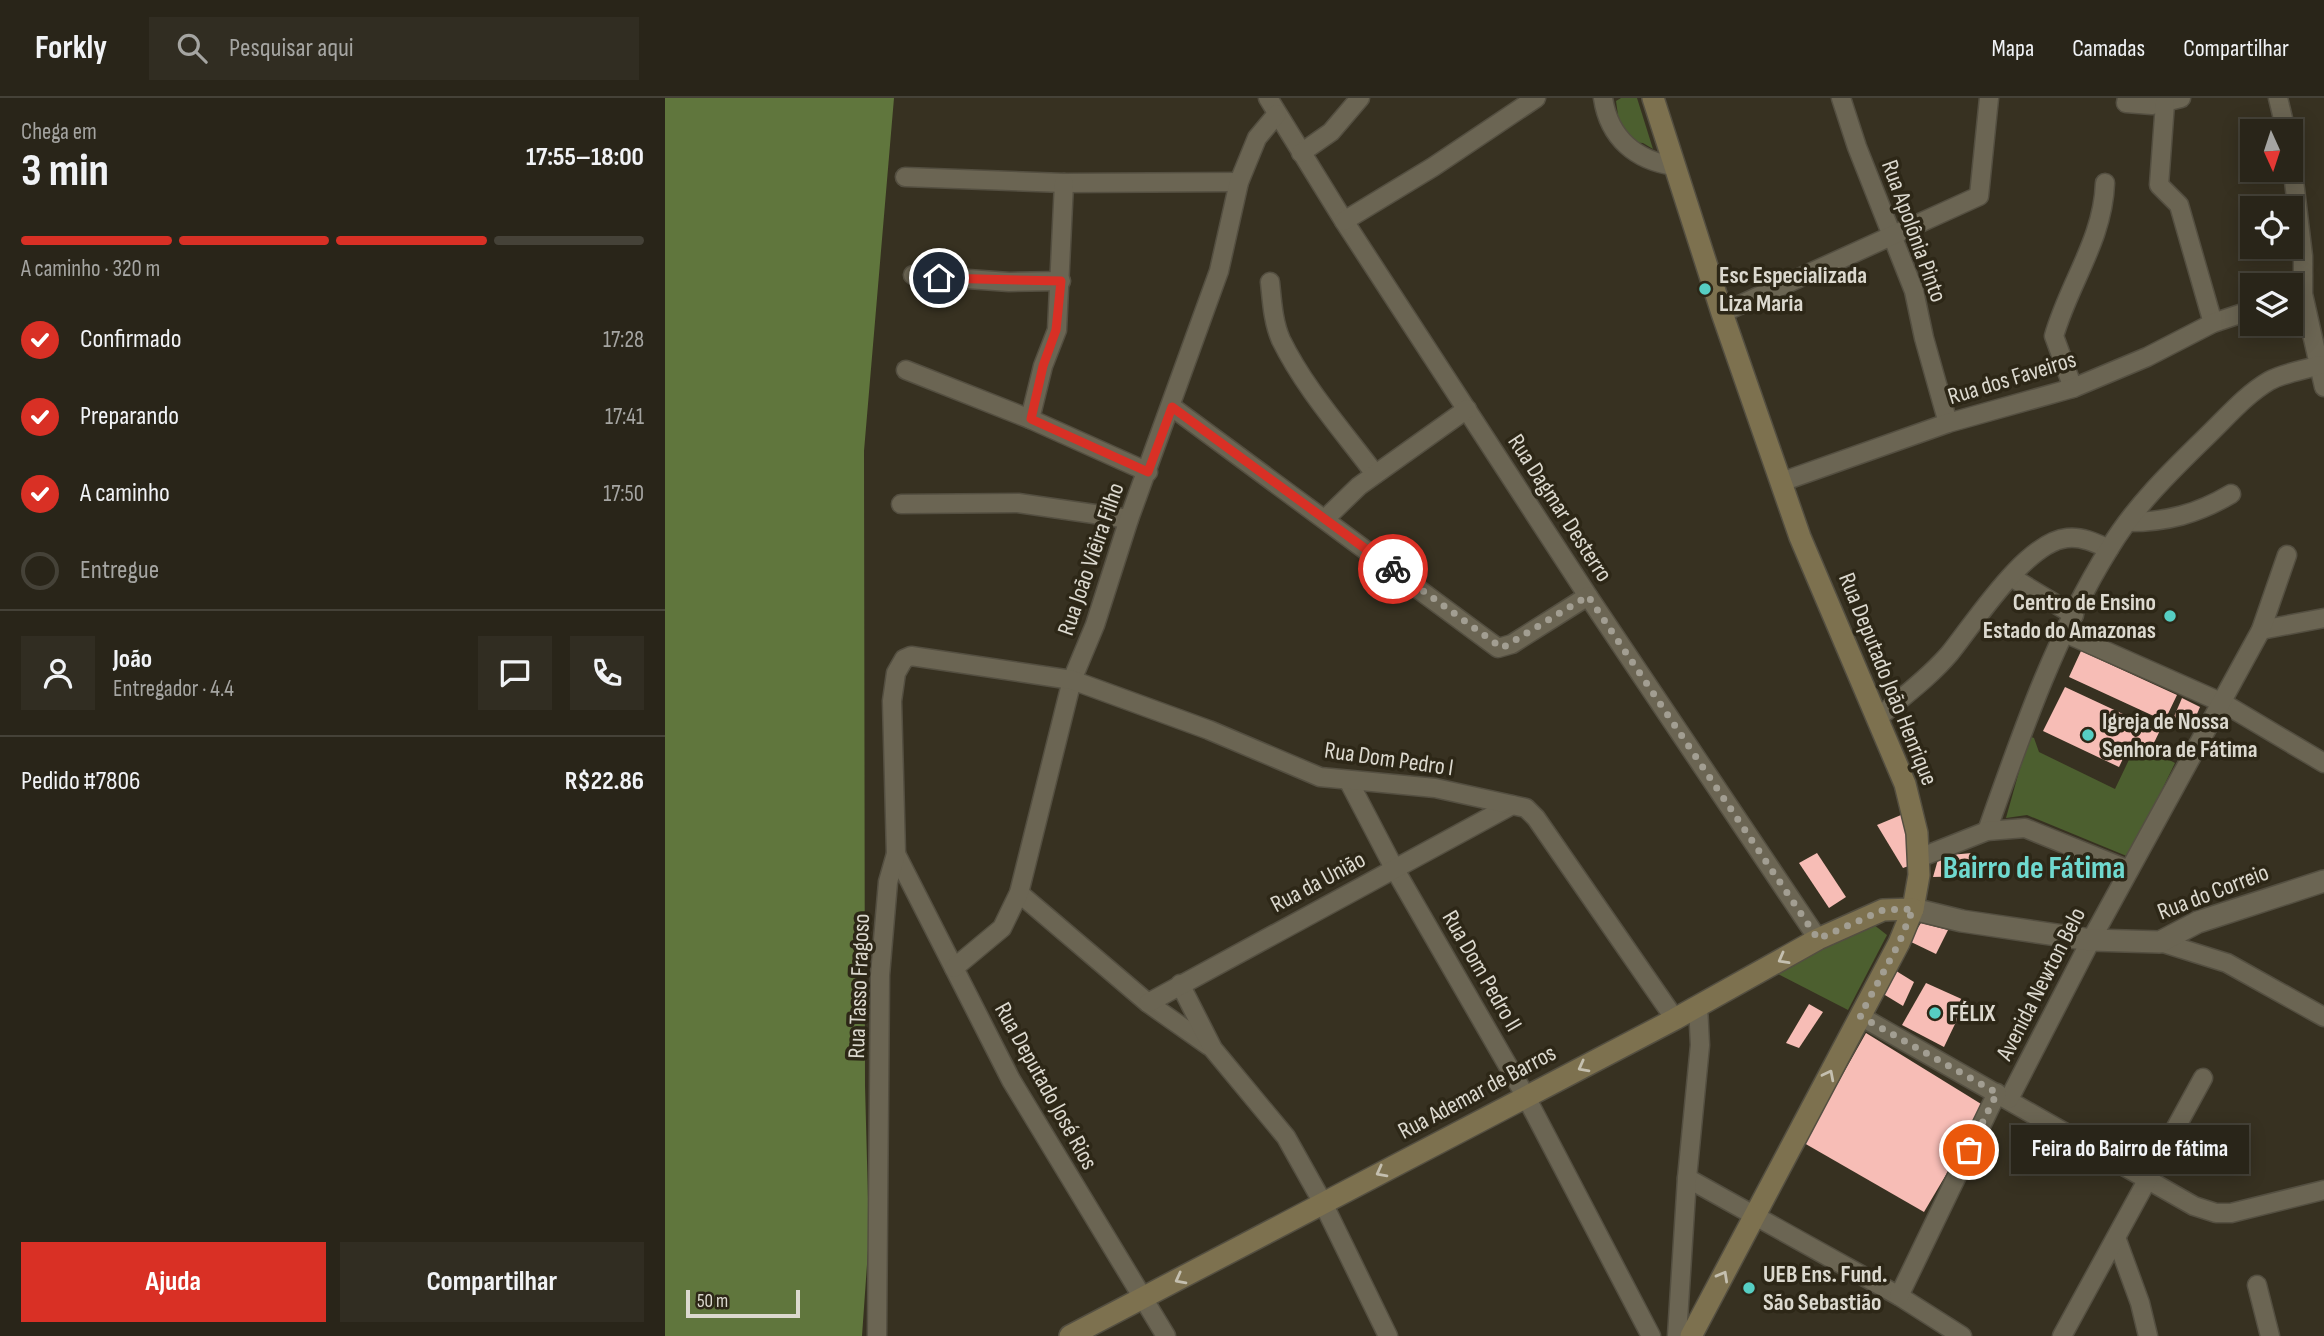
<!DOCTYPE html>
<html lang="pt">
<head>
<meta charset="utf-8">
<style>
	:root { --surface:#292519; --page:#312d22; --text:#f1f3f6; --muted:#a5a5a2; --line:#454238; --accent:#d93025 }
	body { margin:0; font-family:"Sofia Sans Condensed",sans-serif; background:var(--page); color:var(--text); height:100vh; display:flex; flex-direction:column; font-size:26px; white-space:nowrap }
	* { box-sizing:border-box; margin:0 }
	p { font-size:23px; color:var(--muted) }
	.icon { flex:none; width:38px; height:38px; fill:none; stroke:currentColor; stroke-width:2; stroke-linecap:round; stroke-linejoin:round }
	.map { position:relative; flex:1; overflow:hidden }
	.drawer { display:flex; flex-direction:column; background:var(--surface); width:665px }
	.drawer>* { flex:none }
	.needle { width:46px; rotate:177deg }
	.buttons { position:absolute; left:1575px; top:21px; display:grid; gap:14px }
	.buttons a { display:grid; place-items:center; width:63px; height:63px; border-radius:0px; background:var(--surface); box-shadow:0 4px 18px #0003,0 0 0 2px var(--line); font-size:35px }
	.scale { position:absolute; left:21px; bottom:18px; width:114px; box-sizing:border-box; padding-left:7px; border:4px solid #dcd9cf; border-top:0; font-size:19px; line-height:24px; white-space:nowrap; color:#dcd9cf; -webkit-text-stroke:5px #2d2717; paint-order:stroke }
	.pin { position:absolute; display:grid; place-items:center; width:60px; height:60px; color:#fff; margin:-30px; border:4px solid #fff; border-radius:50%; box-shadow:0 2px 7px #0007 }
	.courier { position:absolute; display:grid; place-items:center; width:70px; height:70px; margin:-35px; border:5px solid #d93025; border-radius:50%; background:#fff; color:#222; box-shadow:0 2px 9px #0007 }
	.bubble { position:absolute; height:49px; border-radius:0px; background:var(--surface); box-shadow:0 4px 18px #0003,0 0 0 2px var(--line); font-size:23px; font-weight:700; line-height:49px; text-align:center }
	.overview em { font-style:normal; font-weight:700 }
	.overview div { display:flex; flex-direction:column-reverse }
	.overview { display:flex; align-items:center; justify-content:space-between; height:119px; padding:0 21px }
	h1 { font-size:46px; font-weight:700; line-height:52px }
	.bar { display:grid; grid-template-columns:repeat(4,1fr); gap:10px 7px; align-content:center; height:84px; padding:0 21px }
	.bar i { height:9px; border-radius:5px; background:var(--line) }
	.bar .selected { background:var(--accent) }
	.bar p { grid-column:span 4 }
	.line { display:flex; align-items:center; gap:18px; padding:0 21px; border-top:2px solid var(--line) }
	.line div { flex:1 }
	.round { display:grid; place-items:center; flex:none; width:74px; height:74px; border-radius:0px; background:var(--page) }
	ol { padding:0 21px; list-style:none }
	li { display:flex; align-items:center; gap:21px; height:77px }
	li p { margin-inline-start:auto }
	li .icon { padding:7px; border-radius:50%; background:var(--accent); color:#fff; stroke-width:4 }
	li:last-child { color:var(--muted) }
	li i { width:38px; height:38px; border:4px solid var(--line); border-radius:50% }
	.cta { display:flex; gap:14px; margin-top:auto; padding:14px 21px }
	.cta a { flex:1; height:80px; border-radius:0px; background:var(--accent); color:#fff; font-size:28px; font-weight:700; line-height:80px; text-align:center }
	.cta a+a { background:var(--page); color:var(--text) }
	header { display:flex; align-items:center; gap:42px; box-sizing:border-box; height:98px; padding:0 35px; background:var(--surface); border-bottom:2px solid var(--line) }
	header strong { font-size:33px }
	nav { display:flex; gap:38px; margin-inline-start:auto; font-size:24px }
	.search { width:490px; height:63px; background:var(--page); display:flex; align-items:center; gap:18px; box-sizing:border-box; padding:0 24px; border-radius:0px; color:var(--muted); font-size:26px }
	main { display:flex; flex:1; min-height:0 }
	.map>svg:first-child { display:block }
	.green { fill:#4c5f2f }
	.forest { fill:#60763d }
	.building { fill:#f7bdb6 }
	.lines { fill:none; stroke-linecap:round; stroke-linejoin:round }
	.minor-casing { stroke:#544f41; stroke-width:21 }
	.tertiary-casing { stroke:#544f41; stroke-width:24 }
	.secondary-casing { stroke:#544f41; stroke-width:24 }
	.minor { stroke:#6b6553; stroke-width:18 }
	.tertiary { stroke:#6b6553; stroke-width:21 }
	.secondary { stroke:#7d714f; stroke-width:21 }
	.oneway { stroke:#c4bfaf }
	.done { stroke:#a29e92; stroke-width:7; stroke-dasharray:0 12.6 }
	.route { stroke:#d93025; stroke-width:9 }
	.poi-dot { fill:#56cec3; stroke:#2d2717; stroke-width:2.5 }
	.labels { text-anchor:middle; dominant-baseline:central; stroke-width:7; stroke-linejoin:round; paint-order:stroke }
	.street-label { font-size:24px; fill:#dcd9cf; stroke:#2d2717 }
	.poi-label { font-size:24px; font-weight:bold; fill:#dcd9cf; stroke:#2d2717; text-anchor:start }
	.district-label { font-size:32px; font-weight:bold; fill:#6fd9cf; stroke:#2d2717 }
</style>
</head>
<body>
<header>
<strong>Forkly</strong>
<div class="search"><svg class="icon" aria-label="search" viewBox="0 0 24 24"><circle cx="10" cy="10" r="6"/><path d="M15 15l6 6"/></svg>Pesquisar aqui</div>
<nav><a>Mapa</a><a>Camadas</a><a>Compartilhar</a></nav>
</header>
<main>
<section class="drawer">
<div class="overview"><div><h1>3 min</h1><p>Chega em</p></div><em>17:55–18:00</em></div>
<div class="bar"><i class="selected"></i><i class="selected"></i><i class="selected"></i><i></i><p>A caminho · 320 m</p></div>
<ol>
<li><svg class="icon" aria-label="check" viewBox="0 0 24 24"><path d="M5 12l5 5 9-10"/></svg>Confirmado<p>17:28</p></li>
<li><svg class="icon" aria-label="check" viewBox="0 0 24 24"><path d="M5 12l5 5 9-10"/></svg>Preparando<p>17:41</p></li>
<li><svg class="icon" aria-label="check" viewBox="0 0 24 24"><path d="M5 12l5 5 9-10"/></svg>A caminho<p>17:50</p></li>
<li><i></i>Entregue</li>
</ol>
<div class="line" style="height:126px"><a class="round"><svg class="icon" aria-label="person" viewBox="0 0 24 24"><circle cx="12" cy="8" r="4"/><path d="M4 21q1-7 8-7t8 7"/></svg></a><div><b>João</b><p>Entregador · 4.4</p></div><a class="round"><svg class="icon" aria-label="chat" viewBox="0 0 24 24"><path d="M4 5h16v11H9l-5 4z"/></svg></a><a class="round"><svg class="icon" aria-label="phone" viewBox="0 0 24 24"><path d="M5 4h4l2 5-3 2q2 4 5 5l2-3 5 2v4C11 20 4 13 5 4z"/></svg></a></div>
<div class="line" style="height:91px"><div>Pedido #7806</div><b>R$22.86</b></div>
<div class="cta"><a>Ajuda</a><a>Compartilhar</a></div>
</section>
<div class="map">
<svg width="1659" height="1238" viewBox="0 0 1659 1238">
	<rect width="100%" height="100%" fill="#373121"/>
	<g class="green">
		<polygon points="956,0 972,0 988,51 978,45 966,44 954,24 951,3"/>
		<polygon points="1364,638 1369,640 1374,654 1450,691 1472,645 1510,665 1464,759 1362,717 1341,720"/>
		<polygon points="1204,823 1222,837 1183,912 1109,874"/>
	</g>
	<polygon class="forest" points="0,0 229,0 199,353 200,988 204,1138 197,1238 0,1238"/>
	<g class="building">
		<polygon points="1416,553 1512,597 1487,649 1468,640 1454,669 1378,633 1400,589 1488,630 1493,620 1404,579"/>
		<polygon points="1517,600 1535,609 1526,630 1508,621"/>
		<polygon points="1236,717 1252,765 1238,770 1212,727"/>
		<polygon points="1152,755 1181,799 1164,810 1134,765"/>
		<polygon points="1307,755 1305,778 1268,779 1274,758"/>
		<polygon points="1256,825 1283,832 1271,856 1244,843"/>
		<polygon points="1228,871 1249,884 1238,908 1215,894"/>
		<polygon points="1261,885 1301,903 1279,949 1237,927"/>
		<polygon points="1144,906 1158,914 1134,950 1121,945"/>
		<polygon points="1201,935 1321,1009 1259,1114 1139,1045"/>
	</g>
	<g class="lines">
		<defs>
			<g id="minor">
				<polyline points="603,0 679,123 923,498 1153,841"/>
				<path d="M 938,0 C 944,40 971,63 1010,68"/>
				<polyline points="1176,0 1192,49 1249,193 1259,240 1283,325"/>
				<polyline points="1462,0 1461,5 1487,7 1516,0"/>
				<polyline points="1613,0 1621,33"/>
				<polyline points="1500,5 1494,87 1514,107 1548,225"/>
				<polyline points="636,55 666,34 695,0"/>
				<polyline points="1626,58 1638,158 1638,196 1659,289"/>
				<polyline points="240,79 399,85 574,84"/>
				<polyline points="679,123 768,69 871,0"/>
				<polyline points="248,177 344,184 396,183"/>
				<path d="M 605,184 C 607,203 608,224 616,242 C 640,291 678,333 710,376"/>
				<polyline points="1057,215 1314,98 1324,0"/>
				<polyline points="241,272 365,321 483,374"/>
				<path d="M 1408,290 L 1389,238 C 1404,185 1438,142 1440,85"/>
				<polyline points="507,309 833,550 847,546 923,498"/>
				<polyline points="365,321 378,268 392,232 399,85"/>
				<polyline points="1116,384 1283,325 1408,290 1482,259 1548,225 1587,212"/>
				<polyline points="236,406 353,405 464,421"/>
				<polyline points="661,420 694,388 802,311"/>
				<path d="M 1463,424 C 1502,424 1532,416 1566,396"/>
				<polyline points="1346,479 1409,517"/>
				<polyline points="1596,532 1659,520"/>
				<polyline points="1400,535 1558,605 1659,665"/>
				<path d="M 1213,620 C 1237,599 1264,580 1285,555 C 1310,524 1361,444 1402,440 C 1416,438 1431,445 1444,451"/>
				<polyline points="683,682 729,770 861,999 986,1238"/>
				<path d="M 1322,733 C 1356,637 1390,538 1444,451 C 1469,409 1506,373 1541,339 C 1561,320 1580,297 1604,283 C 1618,275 1639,272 1655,267"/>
				<polyline points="231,756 346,982 501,1238"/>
				<polyline points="1254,760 1322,733 1360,730 1464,772"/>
				<polyline points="354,795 483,905 544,948"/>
				<polyline points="1495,844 1562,865 1659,919"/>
				<polyline points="289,870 337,830 354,795 407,582 430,527 464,421 554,173 574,84 592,40 612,16"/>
				<polyline points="515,886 548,951 621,1039 658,1105 723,1238"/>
				<polyline points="483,905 847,707"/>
				<polyline points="1195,918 1529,1108 1551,1115 1566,1115 1659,1092"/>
				<polyline points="1344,1001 1426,842 1596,532 1622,457"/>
				<polyline points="1022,1080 1234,1198 1297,1238"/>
				<polyline points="1452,1142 1475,1205 1483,1238"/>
				<polyline points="1592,1187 1605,1238"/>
				<polyline points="1234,1198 1332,995"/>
				<polyline points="212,1238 215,877 223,784 231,756 227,603 231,575 239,561 246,558 407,582 544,632 655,679 770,690 861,710 871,720 1010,921"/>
				<polyline points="1012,1238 1022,1080 1035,947 1033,908"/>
				<polyline points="1397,1238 1538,980"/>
			</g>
			<polyline id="tertiary" points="1248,811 1297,823 1426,842 1495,844 1533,824 1659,783"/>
			<g id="secondary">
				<polyline points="988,0 1057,215 1135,439 1240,686 1252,735 1254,777 1248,811 1234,845 1026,1238"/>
				<polyline points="405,1238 1010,921 1153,841 1218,812 1248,811"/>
			</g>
		</defs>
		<use href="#minor" class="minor-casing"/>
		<use href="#tertiary" class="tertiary-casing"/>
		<use href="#secondary" class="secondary-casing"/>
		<use href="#minor" class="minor"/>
		<use href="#tertiary" class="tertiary"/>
		<use href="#secondary" class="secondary"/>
	</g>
	<defs><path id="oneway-chevron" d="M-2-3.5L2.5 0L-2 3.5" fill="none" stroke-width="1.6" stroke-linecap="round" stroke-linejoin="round" transform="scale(1.75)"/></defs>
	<g class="oneway">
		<use href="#oneway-chevron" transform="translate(1118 861) rotate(151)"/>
		<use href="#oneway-chevron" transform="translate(918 969) rotate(152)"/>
		<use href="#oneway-chevron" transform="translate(1164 977) rotate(-63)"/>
		<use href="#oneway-chevron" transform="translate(716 1074) rotate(152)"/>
		<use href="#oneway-chevron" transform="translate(1058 1178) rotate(-61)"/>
		<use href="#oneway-chevron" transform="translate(515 1181) rotate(152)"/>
	</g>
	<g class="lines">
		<polyline class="done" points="728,471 837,550 923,498 1153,841 1218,812 1248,811 1234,845 1195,918 1332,995 1304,1052"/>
		<polyline class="route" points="274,180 396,183 391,232 378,268 366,321 483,374 507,309 728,471"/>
	</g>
	<g class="poi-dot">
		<circle cx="1040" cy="191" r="7"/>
		<circle cx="1505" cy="518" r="7"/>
		<circle cx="1423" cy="637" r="7"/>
		<circle cx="1270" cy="915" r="7"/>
		<circle cx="1084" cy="1190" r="7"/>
	</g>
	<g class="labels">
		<g class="street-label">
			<text transform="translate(1249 133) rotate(70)">Rua Apolônia Pinto</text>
			<text transform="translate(1347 280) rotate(-17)">Rua dos Faveiros</text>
			<text transform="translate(895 410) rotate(57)">Rua Dagmar Desterro</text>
			<text transform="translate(426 461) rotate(-71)">Rua João Viêira Filho</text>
			<text transform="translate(1223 581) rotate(68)">Rua Deputado João Henrique</text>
			<text transform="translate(724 661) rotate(8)">Rua Dom Pedro I</text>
			<text transform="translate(653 784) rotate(-28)">Rua da União</text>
			<text transform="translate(1548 794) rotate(-21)">Rua do Correio</text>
			<text transform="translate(817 873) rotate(60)">Rua Dom Pedro II</text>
			<text transform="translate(1376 886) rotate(-63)">Avenida Newton Belo</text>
			<text transform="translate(194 888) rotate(-88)">Rua Tasso Fragoso</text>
			<text transform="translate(381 988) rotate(61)">Rua Deputado José Rios</text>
			<text transform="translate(812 994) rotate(-28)">Rua Ademar de Barros</text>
		</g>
		<g class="poi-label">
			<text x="1054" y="177">Esc Especializada<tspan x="1054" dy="28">Liza Maria</tspan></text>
			<text x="1491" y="504" text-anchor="end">Centro de Ensino<tspan x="1491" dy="28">Estado do Amazonas</tspan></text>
			<text x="1437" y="623">Igreja de Nossa<tspan x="1437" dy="28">Senhora de Fátima</tspan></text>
			<text x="1284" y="915">FÉLIX</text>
			<text x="1098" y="1176">UEB Ens. Fund.<tspan x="1098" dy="28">São Sebastião</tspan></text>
		</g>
		<g class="district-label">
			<text x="1369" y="770">Bairro de Fátima</text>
		</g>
	</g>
</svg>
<div class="buttons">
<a><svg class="needle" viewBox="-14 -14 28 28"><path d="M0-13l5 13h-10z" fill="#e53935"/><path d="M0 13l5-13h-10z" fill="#a5a5a2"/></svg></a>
<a><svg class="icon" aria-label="locate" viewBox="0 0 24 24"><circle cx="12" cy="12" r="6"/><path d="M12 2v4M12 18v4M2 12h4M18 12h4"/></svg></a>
<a><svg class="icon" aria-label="layers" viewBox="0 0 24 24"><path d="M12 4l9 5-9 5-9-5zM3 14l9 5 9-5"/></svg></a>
</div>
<div class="scale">50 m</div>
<div class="pin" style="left:1304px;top:1052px;background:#ea580c"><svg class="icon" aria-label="bag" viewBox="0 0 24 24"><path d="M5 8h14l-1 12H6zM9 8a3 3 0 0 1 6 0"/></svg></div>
<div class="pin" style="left:274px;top:180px;background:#1f2937"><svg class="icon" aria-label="home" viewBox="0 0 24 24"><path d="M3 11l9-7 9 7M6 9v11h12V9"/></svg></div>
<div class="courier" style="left:728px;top:471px"><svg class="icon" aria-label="bike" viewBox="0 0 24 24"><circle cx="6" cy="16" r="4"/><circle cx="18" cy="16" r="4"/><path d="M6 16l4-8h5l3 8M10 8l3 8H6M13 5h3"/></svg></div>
<div class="bubble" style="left:1346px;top:1027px;width:238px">Feira do Bairro de fátima</div>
</div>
</main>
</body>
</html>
